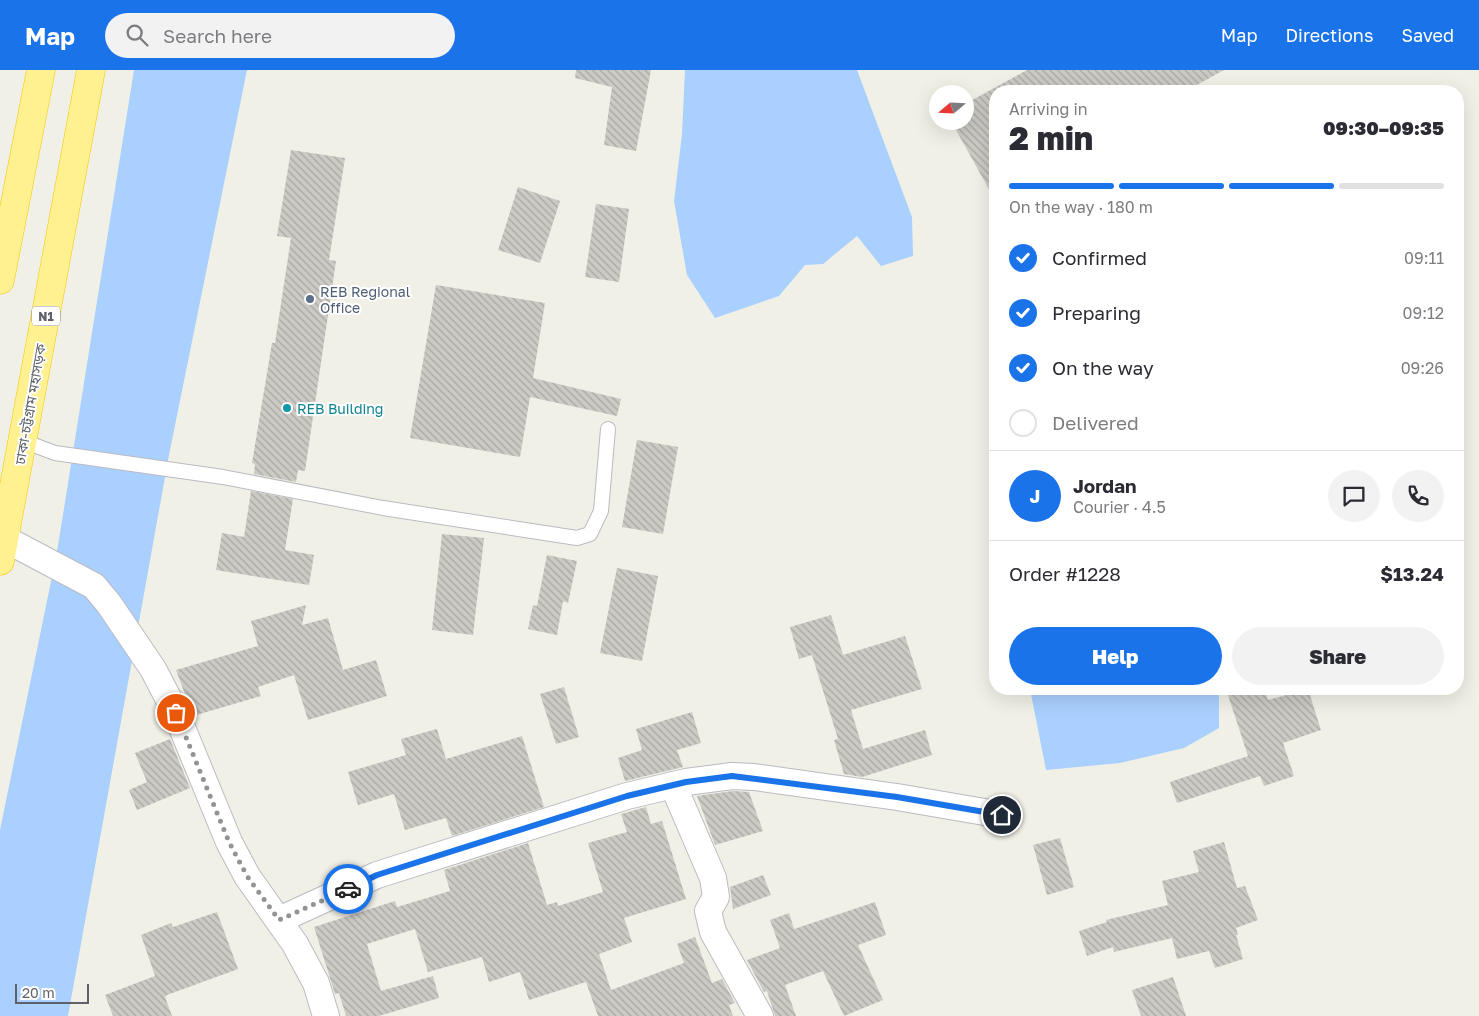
<!DOCTYPE html>
<html lang="en">
<head>
<meta charset="utf-8">
<style>
	:root { --surface:#fff; --page:#f2f2f3; --text:#2b2b33; --muted:#7c7c81; --line:#e1e1e2; --accent:#1a73e8 }
	body { margin:0; font-family:"Golos Text","Noto Sans Bengali",sans-serif; background:var(--page); color:var(--text); height:100vh; display:flex; flex-direction:column; font-size:19px; white-space:nowrap }
	* { box-sizing:border-box; margin:0 }
	p { font-size:16px; color:var(--muted) }
	.icon { flex:none; width:28px; height:28px; fill:none; stroke:currentColor; stroke-width:2; stroke-linecap:round; stroke-linejoin:round }
	.map { position:relative; flex:1; overflow:hidden }
	.details { position:absolute; left:989px; top:15px; width:475px; height:610px; display:flex; flex-direction:column; background:var(--surface); border-radius:20px; box-shadow:0 5px 20px #0002 }
	.details>* { flex:none }
	.needle { width:32px; rotate:251deg }
	.fabs { position:absolute; left:929px; top:15px; display:grid; gap:10px }
	.fabs a { display:grid; place-items:center; width:45px; height:45px; border-radius:50%; background:var(--surface); box-shadow:0 5px 20px #0002; font-size:25px }
	.scale { position:absolute; left:15px; bottom:12px; width:74px; box-sizing:border-box; padding-left:5px; border:2px solid #5e6168; border-top:0; font-size:14px; line-height:18px; white-space:nowrap; color:#5e6168; -webkit-text-stroke:4px #fff; paint-order:stroke }
	.pin { position:absolute; display:grid; place-items:center; width:42px; height:42px; color:#fff; margin:-21px; border:2px solid #fff; border-radius:50%; box-shadow:0 1px 5px #0007 }
	.courier { position:absolute; display:grid; place-items:center; width:50px; height:50px; margin:-25px; border:4px solid #1a73e8; border-radius:50%; background:#fff; color:#222; box-shadow:0 1px 6px #0007 }
	.overview em { font-style:normal; font-weight:800 }
	.overview div { display:flex; flex-direction:column-reverse }
	.overview { display:flex; align-items:center; justify-content:space-between; height:85px; padding:0 20px }
	h1 { font-size:32px; font-weight:800; line-height:38px }
	.bar { display:grid; grid-template-columns:repeat(4,1fr); gap:8px 5px; align-content:center; height:60px; padding:0 20px }
	.bar i { height:6px; border-radius:4px; background:var(--line) }
	.bar .current { background:var(--accent) }
	.bar p { grid-column:span 4 }
	.line { display:flex; align-items:center; gap:12px; padding:0 20px; border-top:1px solid var(--line) }
	.line div { flex:1 }
	.round { display:grid; place-items:center; flex:none; width:52px; height:52px; border-radius:26px; background:var(--page) }
	ol { padding:0 20px; list-style:none }
	li { display:flex; align-items:center; gap:15px; height:55px }
	li p { margin-inline-start:auto }
	li .icon { padding:5px; border-radius:50%; background:var(--accent); color:#fff; stroke-width:4 }
	li:last-child { color:var(--muted) }
	li i { width:28px; height:28px; border:2px solid var(--line); border-radius:50% }
	.primary-button { display:flex; gap:10px; margin-top:auto; padding:10px 20px }
	.primary-button a { flex:1; height:58px; border-radius:30px; background:var(--accent); color:#fff; font-size:20px; font-weight:800; line-height:58px; text-align:center }
	.primary-button a+a { background:var(--page); color:var(--text) }
	header { display:flex; align-items:center; gap:30px; box-sizing:border-box; height:70px; padding:0 25px; background:var(--accent); color:#fff }
	header strong { font-size:24px }
	nav { display:flex; gap:28px; margin-inline-start:auto; font-size:18px }
	.search { width:350px; height:45px; background:var(--page); display:flex; align-items:center; gap:12px; box-sizing:border-box; padding:0 18px; border-radius:28px; color:var(--muted); font-size:19px }
	.map>svg:first-child { display:block }
	.water { fill:#a9d0ff }
	.building { fill:url(#building-back-hatch) }
	.lines { fill:none; stroke-linecap:round; stroke-linejoin:round }
	.lane-casing { stroke:#b9bbc1; stroke-width:16 }
	.street-casing { stroke:#b9bbc1; stroke-width:28 }
	.highway-casing { stroke:#f8c700; stroke-width:29 }
	.lane { stroke:#fff; stroke-width:14 }
	.street { stroke:#fff; stroke-width:26 }
	.highway { stroke:#fff090; stroke-width:28 }
	.done { stroke:#919394; stroke-width:5; stroke-dasharray:0 9 }
	.route { stroke:#1a73e8; stroke-width:6 }
	.service-dot { fill:#5c6f8a; stroke:#fff; stroke-width:2 }
	.culture-dot { fill:#0f9aa8; stroke:#fff; stroke-width:2 }
	.labels { text-anchor:middle; dominant-baseline:central; stroke-width:4; stroke-linejoin:round; paint-order:stroke }
	.shield { fill:#fff; stroke:#8e9095; stroke-width:1 }
	.shield-label { font-size:12px; font-weight:bold; fill:#5e6168 }
	.service-label { font-size:14px; fill:#4e5e75; stroke:#fff; text-anchor:start }
	.street-label { font-size:14px; fill:#5e6168; stroke:#fff }
	.culture-label { font-size:14px; fill:#0d838f; stroke:#fff; text-anchor:start }
</style>
</head>
<body>
<header>
<strong>Map</strong>
<div class="search"><svg class="icon" aria-label="search" viewBox="0 0 24 24"><circle cx="10" cy="10" r="6"/><path d="M15 15l6 6"/></svg>Search here</div>
<nav><a>Map</a><a>Directions</a><a>Saved</a></nav>
</header>
<div class="map">
<svg width="1479" height="946" viewBox="0 0 1479 946">
	<defs>
		<pattern id="building-back-hatch" width="6" height="6" patternUnits="userSpaceOnUse" patternTransform="scale(1.25)"><rect width="6" height="6" fill="#cccac4"/><path d="M-1 5l2 2M0 0l6 6M5-1l2 2" fill="none" stroke="#a9a7a3"/></pattern>
	</defs>
	<rect width="100%" height="100%" fill="#f1f0e7"/>
	<g class="water">
		<polygon points="134,0 247,0 169,385 68,946 0,946 0,760 57,482"/>
		<polygon points="685,0 857,0 912,147 913,186 881,196 857,166 823,194 805,195 779,226 715,248 687,205 674,131 682,64"/>
		<polygon points="1030,619 1219,619 1219,658 1184,678 1120,693 1046,700"/>
	</g>
	<g class="building">
		<polygon points="576,0 651,0 636,81 604,75 612,17 575,8"/>
		<polygon points="1027,0 1224,0 1186,21 995,21 995,130 951,51 965,51 965,34"/>
		<polygon points="291,80 345,88 329,190 336,191 305,401 298,400 296,412 254,404 255,394 252,393 272,273 275,273 291,168 277,166"/>
		<polygon points="518,117 560,131 540,193 498,180"/>
		<polygon points="596,134 629,139 619,212 585,207"/>
		<polygon points="436,215 545,233 533,308 621,329 617,346 530,327 520,387 410,368"/>
		<polygon points="637,370 678,377 663,464 622,457"/>
		<polygon points="251,421 293,429 285,480 314,485 309,515 216,500 222,463 244,467"/>
		<polygon points="442,464 484,468 473,565 432,560"/>
		<polygon points="547,485 577,491 568,533 563,531 557,565 528,559 533,535 537,536"/>
		<polygon points="617,498 658,506 642,591 600,583"/>
		<polygon points="306,535 302,555 328,548 343,600 376,590 387,626 308,650 294,605 258,617 261,626 193,646 176,600 258,576 251,551"/>
		<polygon points="831,545 843,585 905,566 922,619 851,640 863,679 925,660 932,685 862,707 844,704 834,670 838,669 812,585 799,589 790,557"/>
		<polygon points="564,617 579,667 556,674 540,624"/>
		<polygon points="1226,619 1264,619 1268,630 1308,619 1321,660 1283,673 1294,706 1264,716 1260,706 1177,733 1170,712 1248,686"/>
		<polygon points="692,642 701,673 677,680 683,697 625,711 618,688 642,680 636,659"/>
		<polygon points="437,659 446,689 522,666 544,737 452,766 446,748 405,760 394,724 358,735 348,702 406,685 401,669"/>
		<polygon points="170,669 190,718 137,740 129,720 147,712 135,683"/>
		<polygon points="733,721 749,722 763,761 715,775 697,726"/>
		<polygon points="646,737 651,754 662,751 686,829 624,848 632,872 599,884 611,920 684,893 677,874 695,867 712,913 722,909 735,933 729,935 733,946 598,946 586,912 529,930 520,902 489,912 482,887 428,902 415,859 367,874 381,921 433,906 439,928 379,946 346,946 339,923 335,924 314,857 395,831 397,837 450,821 444,800 528,773 547,835 557,832 558,836 603,822 588,773 627,762 621,744"/>
		<polygon points="1060,768 1074,817 1047,825 1033,775"/>
		<polygon points="1224,772 1237,818 1245,816 1258,850 1236,858 1238,865 1236,865 1243,889 1215,898 1209,881 1177,889 1172,868 1114,882 1113,877 1087,886 1079,861 1107,852 1106,850 1168,835 1162,811 1199,802 1193,781"/>
		<polygon points="763,805 771,825 733,839 730,817"/>
		<polygon points="875,832 886,865 858,875 883,930 844,946 823,901 785,915 796,946 775,946 767,921 764,922 747,890 780,878 770,850 789,843 794,859"/>
		<polygon points="217,842 238,899 167,925 165,927 172,946 113,946 105,925 155,906 141,865 171,853 173,857"/>
		<polygon points="1173,907 1186,946 1141,946 1132,920"/>
	</g>
	<g class="lines">
		<defs>
			<polyline id="lane" points="23,371 55,383 223,407 383,438 577,468 590,464 601,441 608,359"/>
			<g id="street">
				<polyline points="5,469 94,516 109,534 153,599 176,643 229,772 247,806 295,874 316,913 326,946"/>
				<polyline points="673,715 713,808 716,827 708,841 713,862 760,946"/>
				<polyline points="279,850 377,805 627,726 686,712 732,706 754,707 897,727 1002,745"/>
			</g>
			<g id="highway">
				<polyline points="0,210 41,0"/>
				<polyline points="0,491 91,0"/>
			</g>
		</defs>
		<use href="#lane" class="lane-casing"/>
		<use href="#street" class="street-casing"/>
		<use href="#highway" class="highway-casing"/>
		<use href="#lane" class="lane"/>
		<use href="#street" class="street"/>
		<use href="#highway" class="highway"/>
	</g>
	<g class="lines">
		<polyline class="done" points="176,643 229,772 247,806 279,850 348,819"/>
		<polyline class="route" points="348,819 377,805 627,726 686,712 732,706 897,727 1002,745"/>
	</g>
	<circle class="service-dot" cx="310" cy="229" r="5"/>
	<circle class="culture-dot" cx="287" cy="338" r="5"/>
	<g class="labels">
		<rect class="shield" x="32" y="236.5" width="28" height="19" rx="4"/>
		<g class="shield-label">
			<text x="46" y="246">N1</text>
		</g>
		<g class="service-label">
			<text x="320" y="221">REB Regional<tspan x="320" dy="16">Office</tspan></text>
		</g>
		<g class="street-label">
			<text transform="translate(30 334) rotate(-80)">ঢাকা-চট্টগ্রাম মহাসড়ক</text>
		</g>
		<g class="culture-label">
			<text x="297" y="338">REB Building</text>
		</g>
	</g>
</svg>
<div class="fabs">
<a><svg class="needle" viewBox="-14 -14 28 28"><path d="M0-13l5 13h-10z" fill="#e53935"/><path d="M0 13l5-13h-10z" fill="#7c7c81"/></svg></a>
</div>
<div class="scale">20 m</div>
<div class="pin" style="left:176px;top:643px;background:#ea580c"><svg class="icon" aria-label="bag" viewBox="0 0 24 24"><path d="M5 8h14l-1 12H6zM9 8a3 3 0 0 1 6 0"/></svg></div>
<div class="pin" style="left:1002px;top:745px;background:#1f2937"><svg class="icon" aria-label="home" viewBox="0 0 24 24"><path d="M3 11l9-7 9 7M6 9v11h12V9"/></svg></div>
<div class="courier" style="left:348px;top:819px"><svg class="icon" aria-label="car" viewBox="0 0 24 24"><path d="M5 17H2v-5l4-1 3-4h7l3 4 3 1v5h-3M9 17h6M6 11h13"/><circle cx="7" cy="17" r="2"/><circle cx="17" cy="17" r="2"/></svg></div>
<section class="details">
<div class="overview"><div><h1>2 min</h1><p>Arriving in</p></div><em>09:30–09:35</em></div>
<div class="bar"><i class="current"></i><i class="current"></i><i class="current"></i><i></i><p>On the way · 180 m</p></div>
<ol>
<li><svg class="icon" aria-label="check" viewBox="0 0 24 24"><path d="M5 12l5 5 9-10"/></svg>Confirmed<p>09:11</p></li>
<li><svg class="icon" aria-label="check" viewBox="0 0 24 24"><path d="M5 12l5 5 9-10"/></svg>Preparing<p>09:12</p></li>
<li><svg class="icon" aria-label="check" viewBox="0 0 24 24"><path d="M5 12l5 5 9-10"/></svg>On the way<p>09:26</p></li>
<li><i></i>Delivered</li>
</ol>
<div class="line" style="height:90px"><b class="round" style="background:var(--accent);color:#fff">J</b><div><b>Jordan</b><p>Courier · 4.5</p></div><a class="round"><svg class="icon" aria-label="chat" viewBox="0 0 24 24"><path d="M4 5h16v11H9l-5 4z"/></svg></a><a class="round"><svg class="icon" aria-label="phone" viewBox="0 0 24 24"><path d="M5 4h4l2 5-3 2q2 4 5 5l2-3 5 2v4C11 20 4 13 5 4z"/></svg></a></div>
<div class="line" style="height:65px"><div>Order #1228</div><b>$13.24</b></div>
<div class="primary-button"><a>Help</a><a>Share</a></div>
</section>
</div>
</body>
</html>
